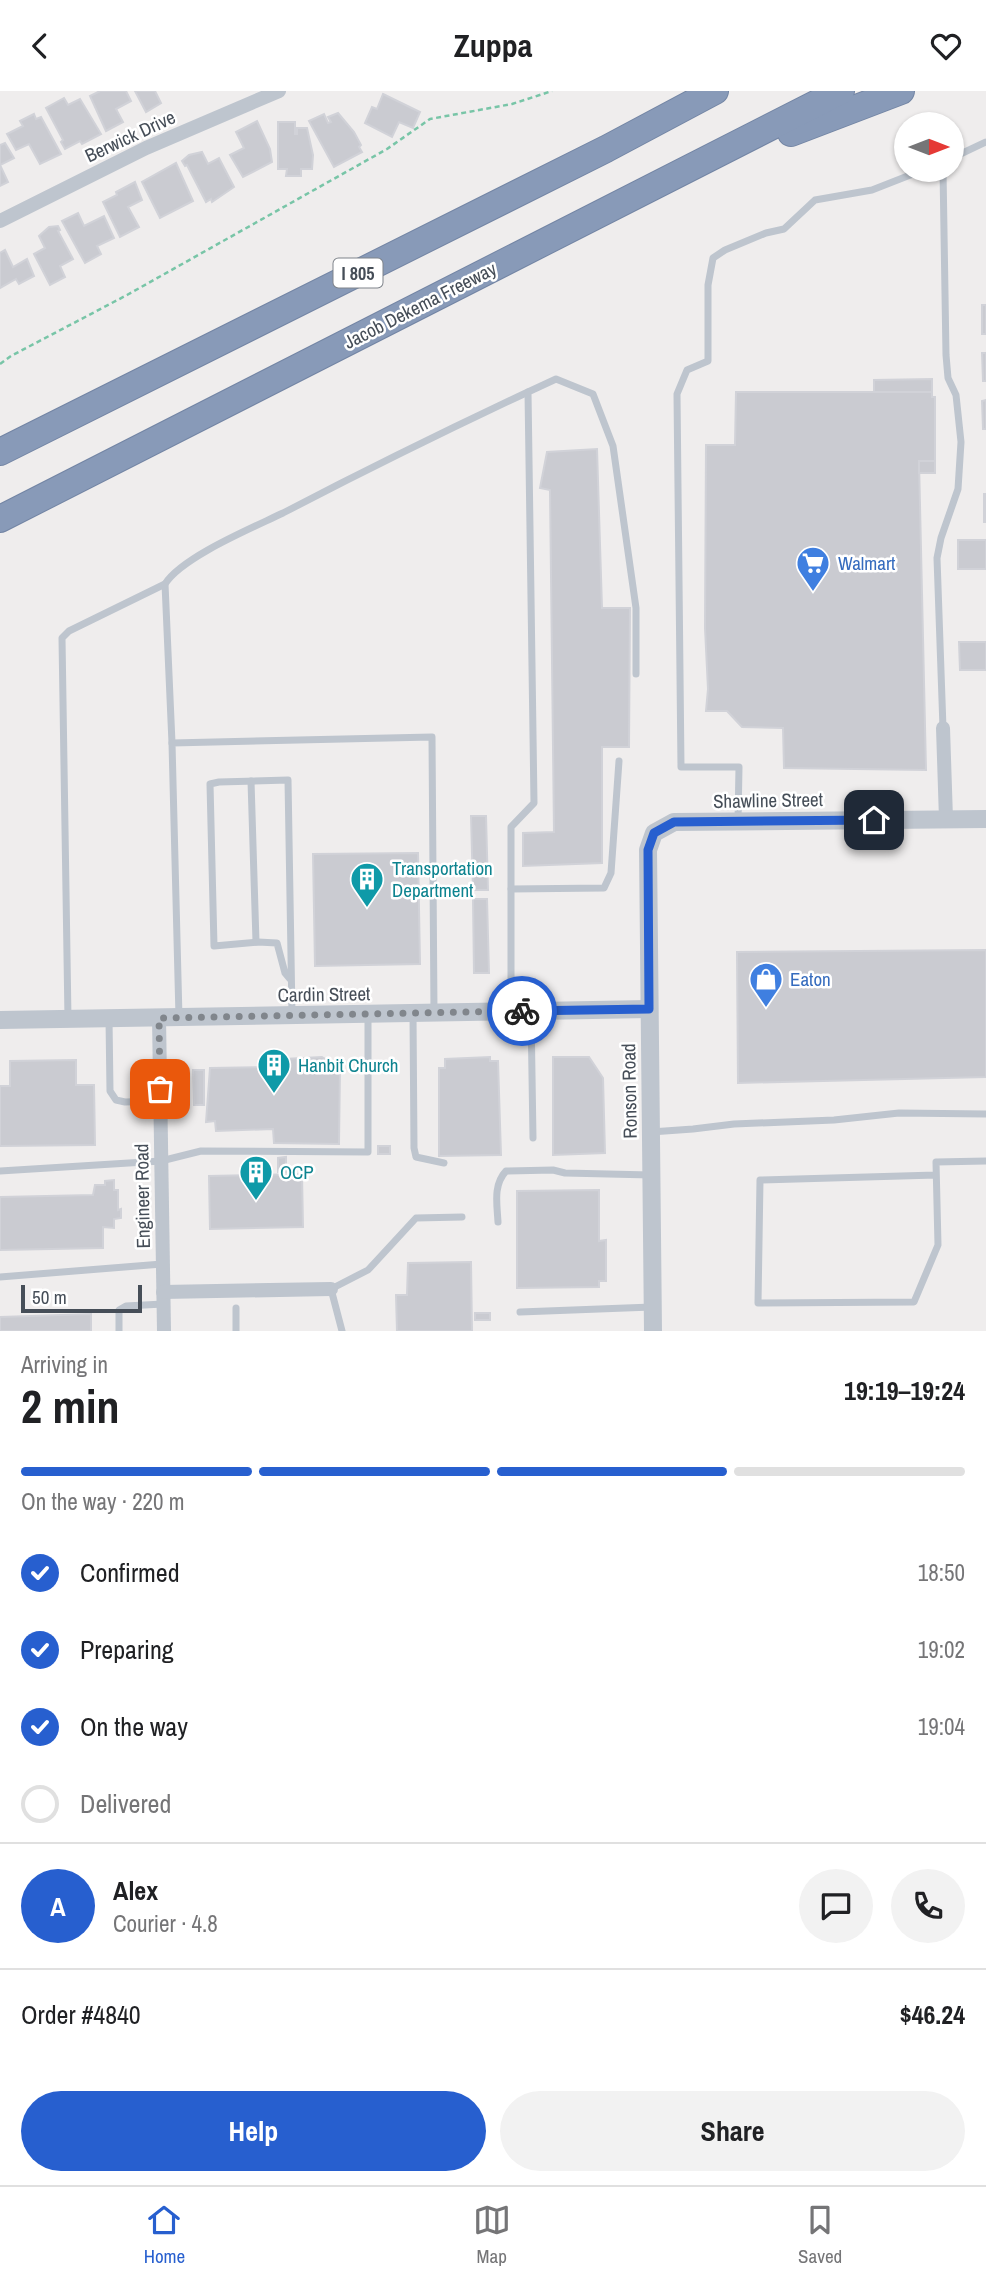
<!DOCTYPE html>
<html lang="en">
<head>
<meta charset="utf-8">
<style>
	:root { --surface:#fff; --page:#f2f2f2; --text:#202124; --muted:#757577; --line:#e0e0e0; --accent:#275fcf }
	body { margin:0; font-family:"Archivo Narrow",sans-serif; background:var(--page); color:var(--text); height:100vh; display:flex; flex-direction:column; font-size:26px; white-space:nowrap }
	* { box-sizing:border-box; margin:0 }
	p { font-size:23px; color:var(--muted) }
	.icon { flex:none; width:38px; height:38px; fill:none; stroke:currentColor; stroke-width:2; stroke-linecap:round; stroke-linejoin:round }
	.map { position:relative; height:1240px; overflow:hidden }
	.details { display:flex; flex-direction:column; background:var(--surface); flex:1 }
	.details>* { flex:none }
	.needle { width:46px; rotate:90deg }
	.tools { position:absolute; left:894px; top:21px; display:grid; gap:14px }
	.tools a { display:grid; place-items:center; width:70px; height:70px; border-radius:50%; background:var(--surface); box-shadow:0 2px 5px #0004; font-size:35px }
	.scale { position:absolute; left:21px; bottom:18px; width:121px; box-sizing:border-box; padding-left:7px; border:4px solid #464e58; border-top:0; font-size:19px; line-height:24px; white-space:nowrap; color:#464e58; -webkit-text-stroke:5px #fff; paint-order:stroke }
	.pin { position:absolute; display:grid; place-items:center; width:60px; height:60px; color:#fff; margin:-30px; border-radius:14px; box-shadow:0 4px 10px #0006 }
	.courier { position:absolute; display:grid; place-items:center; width:70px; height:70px; margin:-35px; border:5px solid #275fcf; border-radius:50%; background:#fff; color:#222; box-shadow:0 2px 9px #0007 }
	.overview em { font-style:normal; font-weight:700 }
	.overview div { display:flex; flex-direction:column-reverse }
	.overview { display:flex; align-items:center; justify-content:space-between; height:119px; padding:0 21px }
	h1 { font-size:46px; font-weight:700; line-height:52px }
	.bar { display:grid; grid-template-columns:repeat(4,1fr); gap:10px 7px; align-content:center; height:84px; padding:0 21px }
	.bar i { height:9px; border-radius:5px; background:var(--line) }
	.bar .current { background:var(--accent) }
	.bar p { grid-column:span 4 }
	.line { display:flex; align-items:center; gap:18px; padding:0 21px; border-top:2px solid var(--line) }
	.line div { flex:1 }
	.round { display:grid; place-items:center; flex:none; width:74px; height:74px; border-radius:37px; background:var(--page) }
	ol { padding:0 21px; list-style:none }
	li { display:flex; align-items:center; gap:21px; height:77px }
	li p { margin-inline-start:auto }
	li .icon { padding:7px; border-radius:50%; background:var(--accent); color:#fff; stroke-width:4 }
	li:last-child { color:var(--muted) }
	li i { width:38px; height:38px; border:4px solid var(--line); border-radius:50% }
	.button { display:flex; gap:14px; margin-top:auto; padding:14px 21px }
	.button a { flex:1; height:80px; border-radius:42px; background:var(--accent); color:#fff; font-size:28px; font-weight:700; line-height:80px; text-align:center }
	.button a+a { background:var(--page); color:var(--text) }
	header { display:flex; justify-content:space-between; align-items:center; height:91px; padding:0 21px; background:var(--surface); font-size:32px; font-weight:700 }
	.dock { display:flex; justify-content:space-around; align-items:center; height:98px; border-top:2px solid var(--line); background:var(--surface); font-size:19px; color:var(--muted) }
	.dock a { display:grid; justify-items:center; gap:4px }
	.dock .current { color:var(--accent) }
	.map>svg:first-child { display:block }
	.building { fill:#cacbd1; stroke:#d1d2d8; stroke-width:2 }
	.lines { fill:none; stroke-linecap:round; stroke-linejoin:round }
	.motorway-casing { stroke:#7385a4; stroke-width:28 }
	.path { stroke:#78c5a7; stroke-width:2.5; stroke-dasharray:5 3.5; stroke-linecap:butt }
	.service { stroke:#bec5ce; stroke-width:7 }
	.minor { stroke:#bec5ce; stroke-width:14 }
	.tertiary { stroke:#bec5ce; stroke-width:18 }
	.motorway { stroke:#889ab8; stroke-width:26 }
	.done { stroke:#81868c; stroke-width:7; stroke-dasharray:0 12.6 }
	.route { stroke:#275fcf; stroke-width:9 }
	.labels { text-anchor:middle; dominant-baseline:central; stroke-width:5; stroke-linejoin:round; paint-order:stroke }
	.shield { fill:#fff; stroke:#7e838a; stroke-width:2 }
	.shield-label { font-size:18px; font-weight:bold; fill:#464e58 }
	.street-label { font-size:19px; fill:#464e58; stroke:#fff }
	.shop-label { font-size:19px; fill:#366cbe; stroke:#fff; text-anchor:start }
	.culture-label { font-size:19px; fill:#0d838f; stroke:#fff; text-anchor:start }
</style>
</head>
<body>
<header><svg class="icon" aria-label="back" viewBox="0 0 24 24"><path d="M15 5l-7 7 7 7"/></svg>Zuppa<svg class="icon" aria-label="heart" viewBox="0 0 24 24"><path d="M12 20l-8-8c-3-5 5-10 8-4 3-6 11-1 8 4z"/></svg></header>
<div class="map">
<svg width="986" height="1240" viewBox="0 0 986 1240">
	<rect width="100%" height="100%" fill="#efeded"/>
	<g class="building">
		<polygon points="100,0 126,0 131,10 116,18 123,31 106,40 90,5"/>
		<polygon points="135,0 155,0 161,12 146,21"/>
		<polygon points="383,3 420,21 413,37 399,31 392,46 365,32 372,16 377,18"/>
		<polygon points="64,7 68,14 80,8 101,43 82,53 80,50 65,58 61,51 63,49 46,17"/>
		<polygon points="338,22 354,41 361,54 359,56 362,61 334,76 309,30 324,23 328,32 331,31 328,26"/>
		<polygon points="34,23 36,28 41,26 61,63 40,73 29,53 16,59 7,43 23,35 20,30"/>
		<polygon points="257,30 270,58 272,71 243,86 230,64 244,57 236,41"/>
		<polygon points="278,31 295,31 295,43 297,43 297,37 307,37 313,64 312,78 301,78 301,85 286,85 287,78 278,78"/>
		<polygon points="5,52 14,67 0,74 8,91 0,95 0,54"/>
		<polygon points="202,61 208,73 219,67 234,96 212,111 211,108 206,111 187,74 185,75 182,70 189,64"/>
		<polygon points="176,72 193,110 160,127 142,91"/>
		<polygon points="135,91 142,109 128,116 139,136 120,146 103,111 117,104 116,101"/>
		<polygon points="78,122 84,135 104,125 114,147 97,155 101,163 85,172 62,130"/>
		<polygon points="58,135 60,139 58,140 73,168 60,175 65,186 50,194 34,163 45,157 39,145 49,136"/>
		<polygon points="5,159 13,176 27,168 34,185 19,193 16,188 0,197 0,162"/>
		<rect x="982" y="214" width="4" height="29"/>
		<polygon points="982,262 986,262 986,290 983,290"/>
		<polygon points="932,288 932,301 874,301 874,289"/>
		<polygon points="736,301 932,301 932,306 935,306 935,370 919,370 926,679 784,677 783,637 742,636 727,620 706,620 708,598 705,537 706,354 735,354"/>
		<polygon points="986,309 986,338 983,338 982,310"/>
		<polygon points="597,358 602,517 630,517 629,656 602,656 602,772 523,775 523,742 554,741 550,399 540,397 547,361"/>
		<rect x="919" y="370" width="16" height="12"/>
		<rect x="984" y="403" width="2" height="28"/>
		<rect x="958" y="449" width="28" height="29"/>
		<polygon points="959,551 986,551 986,579 960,579"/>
		<polygon points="471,725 486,725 488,799 473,799"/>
		<polygon points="418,762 420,873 315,875 313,763"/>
		<polygon points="473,808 487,808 489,882 474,882"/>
		<polygon points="986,859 986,986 738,992 737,861"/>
		<polygon points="322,966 340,976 339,1053 274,1052 273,1038 216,1040 215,1030 206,1031 210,977 274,976 284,968"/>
		<polygon points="490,966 490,970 498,970 501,1064 439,1065 439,977 445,977 445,968"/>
		<polygon points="553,966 589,966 603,987 605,1062 553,1064"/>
		<polygon points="76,969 76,994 94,994 95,1054 0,1055 0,995 10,995 10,970"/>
		<polygon points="193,979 204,979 204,1014 194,1014"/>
		<rect x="378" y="1055" width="12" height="8"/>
		<polygon points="286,1066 286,1081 278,1081 278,1067"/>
		<polygon points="302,1083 303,1136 210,1138 209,1085"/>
		<polygon points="114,1089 114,1099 118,1099 118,1119 121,1118 121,1127 114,1128 114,1137 103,1136 103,1157 0,1159 0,1106 93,1104 95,1094 105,1094 105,1090"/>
		<polygon points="599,1099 599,1150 606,1149 606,1190 599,1190 599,1196 517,1197 517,1100"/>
		<polygon points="471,1171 472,1240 397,1240 396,1204 407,1204 408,1172"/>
		<rect x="475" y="1222" width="15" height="7"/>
		<polygon points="91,1223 91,1240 0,1240 0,1226"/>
	</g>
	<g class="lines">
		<defs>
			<g id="motorway">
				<polyline points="791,42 901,0"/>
				<polyline points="0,361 606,58 715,0"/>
				<polyline points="0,428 841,0"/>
			</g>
		</defs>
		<use href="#motorway" class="motorway-casing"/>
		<polyline class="path" points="0,273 11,265 127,204 387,58 430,28 512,13 552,0"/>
		<g class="service">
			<polyline points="952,67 986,51"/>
			<polyline points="943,637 937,467 941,447 958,398 961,351 956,304 948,287 946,264 943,79"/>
			<path d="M 172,652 L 165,493 C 182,466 252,437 283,422 C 364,380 445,340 528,301"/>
			<polyline points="251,690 256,851"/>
			<polyline points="738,730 739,676 681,676 677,303 687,279 708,270 708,194 713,167 725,159 766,142 784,138 815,109 872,99 923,79"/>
			<polyline points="511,798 604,797 611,782 619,670"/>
			<polyline points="290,888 285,882 277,852 258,851 214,855 210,693 219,691 288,689 292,923"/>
			<polyline points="511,920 511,736 534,712 528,301 556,288 593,303 613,355 636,517 636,583"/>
			<polyline points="531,921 533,1047"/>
			<polyline points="413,923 414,1057 416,1066 444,1072"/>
			<polyline points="179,926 172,652 432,646 434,921"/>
			<polyline points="68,928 62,547 69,540 165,493"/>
			<polyline points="109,928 110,1000 116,1009 125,1011 160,1010"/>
			<polyline points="651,1041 693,1038 734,1033 834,1029 899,1022 986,1023"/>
			<polyline points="0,1080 161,1070 201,1060 368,1061 368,923"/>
			<polyline points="936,1084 760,1089 758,1212 914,1211 938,1154 936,1071 986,1070"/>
			<path d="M 498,1131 C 497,1113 493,1094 506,1080 L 553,1079 L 565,1082 L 651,1084"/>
			<polyline points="0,1186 162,1173"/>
			<polyline points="520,1221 652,1216"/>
			<polyline points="119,1240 119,1219 126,1215 163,1213"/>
			<polyline points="236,1240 236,1217"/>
			<polyline points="342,1240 331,1198 368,1179 416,1127 462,1126"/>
		</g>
		<g class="minor">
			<polyline points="0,130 146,57 279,0"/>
			<polyline points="943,637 946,728"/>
			<polyline points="159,927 164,1240"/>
			<polyline points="163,1201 331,1198"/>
		</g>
		<g class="tertiary">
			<polyline points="0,929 649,918"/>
			<polyline points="653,1240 648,759 654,742 674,731 986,728"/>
		</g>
		<use href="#motorway" class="motorway"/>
	</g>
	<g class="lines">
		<polyline class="done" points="160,998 159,927 522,920"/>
		<polyline class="route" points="522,920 649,918 648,759 654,742 674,731 874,729"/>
	</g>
	<defs>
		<symbol id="supermarket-pin" viewBox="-11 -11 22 30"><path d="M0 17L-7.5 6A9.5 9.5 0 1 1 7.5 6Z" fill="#3f7fe0" stroke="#fff"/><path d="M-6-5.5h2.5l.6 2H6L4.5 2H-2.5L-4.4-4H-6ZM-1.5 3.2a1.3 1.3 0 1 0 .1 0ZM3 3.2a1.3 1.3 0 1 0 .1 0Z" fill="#fff"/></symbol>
		<symbol id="building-pin" viewBox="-11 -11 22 30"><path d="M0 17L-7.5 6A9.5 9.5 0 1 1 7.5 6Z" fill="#0f9aa8" stroke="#fff"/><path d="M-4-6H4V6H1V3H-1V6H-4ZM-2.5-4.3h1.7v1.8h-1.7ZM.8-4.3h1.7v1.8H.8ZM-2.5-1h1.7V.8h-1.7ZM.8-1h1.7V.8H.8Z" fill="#fff"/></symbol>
		<symbol id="shop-pin" viewBox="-11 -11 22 30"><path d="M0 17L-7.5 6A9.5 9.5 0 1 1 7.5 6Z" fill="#3f7fe0" stroke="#fff"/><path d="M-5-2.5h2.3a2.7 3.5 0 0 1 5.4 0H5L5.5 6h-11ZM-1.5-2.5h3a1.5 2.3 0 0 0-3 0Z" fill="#fff"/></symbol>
	</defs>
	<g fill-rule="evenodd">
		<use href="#supermarket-pin" x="794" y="453" width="38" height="52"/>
		<use href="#building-pin" x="348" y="769" width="38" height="52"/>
		<use href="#shop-pin" x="747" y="869" width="38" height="52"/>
		<use href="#building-pin" x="255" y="955" width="38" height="52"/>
		<use href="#building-pin" x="237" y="1062" width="38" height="52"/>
	</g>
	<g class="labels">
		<rect class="shield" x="333.5" y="167.5" width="49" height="29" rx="5"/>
		<g class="shield-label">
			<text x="358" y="182">I 805</text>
		</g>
		<g class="street-label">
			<text transform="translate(130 45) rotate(-25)">Berwick Drive</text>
			<text transform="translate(420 214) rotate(-27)">Jacob Dekema Freeway</text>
			<text transform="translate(768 709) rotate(-1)">Shawline Street</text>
			<text transform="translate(324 903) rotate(-1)">Cardin Street</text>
			<text transform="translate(629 1000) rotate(-91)">Ronson Road</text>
			<text transform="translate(142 1105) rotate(-91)">Engineer Road</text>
		</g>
		<g class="shop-label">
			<text x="838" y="472">Walmart</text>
			<text x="790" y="888">Eaton</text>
		</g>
		<g class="culture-label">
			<text x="392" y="777">Transportation<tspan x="392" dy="22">Department</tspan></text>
			<text x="298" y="974">Hanbit Church</text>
			<text x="280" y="1081">OCP</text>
		</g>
	</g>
</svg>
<div class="tools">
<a><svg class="needle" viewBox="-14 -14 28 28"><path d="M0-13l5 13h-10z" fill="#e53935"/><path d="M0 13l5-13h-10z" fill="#757577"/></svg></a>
</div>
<div class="scale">50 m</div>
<div class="pin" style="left:160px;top:998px;background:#ea580c"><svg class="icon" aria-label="bag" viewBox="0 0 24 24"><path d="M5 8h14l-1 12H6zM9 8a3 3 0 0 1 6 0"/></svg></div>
<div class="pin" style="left:874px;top:729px;background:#1f2937"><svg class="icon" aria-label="home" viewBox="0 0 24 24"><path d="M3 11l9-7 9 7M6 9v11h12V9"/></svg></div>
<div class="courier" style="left:522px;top:920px"><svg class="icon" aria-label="bike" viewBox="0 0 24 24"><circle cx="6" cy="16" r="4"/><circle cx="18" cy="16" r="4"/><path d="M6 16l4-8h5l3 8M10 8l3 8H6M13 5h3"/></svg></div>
</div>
<section class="details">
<div class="overview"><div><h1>2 min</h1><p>Arriving in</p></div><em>19:19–19:24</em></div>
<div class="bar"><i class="current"></i><i class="current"></i><i class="current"></i><i></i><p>On the way · 220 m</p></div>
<ol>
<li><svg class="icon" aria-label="check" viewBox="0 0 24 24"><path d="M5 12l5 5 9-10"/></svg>Confirmed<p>18:50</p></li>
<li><svg class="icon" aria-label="check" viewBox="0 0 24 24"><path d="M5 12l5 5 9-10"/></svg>Preparing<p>19:02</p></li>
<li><svg class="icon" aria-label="check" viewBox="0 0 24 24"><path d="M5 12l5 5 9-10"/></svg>On the way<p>19:04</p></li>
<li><i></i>Delivered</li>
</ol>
<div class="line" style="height:126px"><b class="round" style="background:var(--accent);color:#fff">A</b><div><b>Alex</b><p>Courier · 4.8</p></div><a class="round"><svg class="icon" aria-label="chat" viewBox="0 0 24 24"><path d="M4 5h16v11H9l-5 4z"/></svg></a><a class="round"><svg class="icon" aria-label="phone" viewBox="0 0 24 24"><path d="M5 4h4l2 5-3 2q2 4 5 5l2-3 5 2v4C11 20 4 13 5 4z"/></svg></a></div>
<div class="line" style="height:91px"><div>Order #4840</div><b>$46.24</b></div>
<div class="button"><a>Help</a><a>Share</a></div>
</section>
<nav class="dock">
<a class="current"><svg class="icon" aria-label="home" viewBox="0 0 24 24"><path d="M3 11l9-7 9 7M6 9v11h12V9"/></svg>Home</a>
<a><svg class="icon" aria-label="map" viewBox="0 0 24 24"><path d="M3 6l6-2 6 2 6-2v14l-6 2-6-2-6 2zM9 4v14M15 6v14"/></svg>Map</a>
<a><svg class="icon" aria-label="saved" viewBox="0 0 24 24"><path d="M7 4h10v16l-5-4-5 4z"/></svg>Saved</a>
</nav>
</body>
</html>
